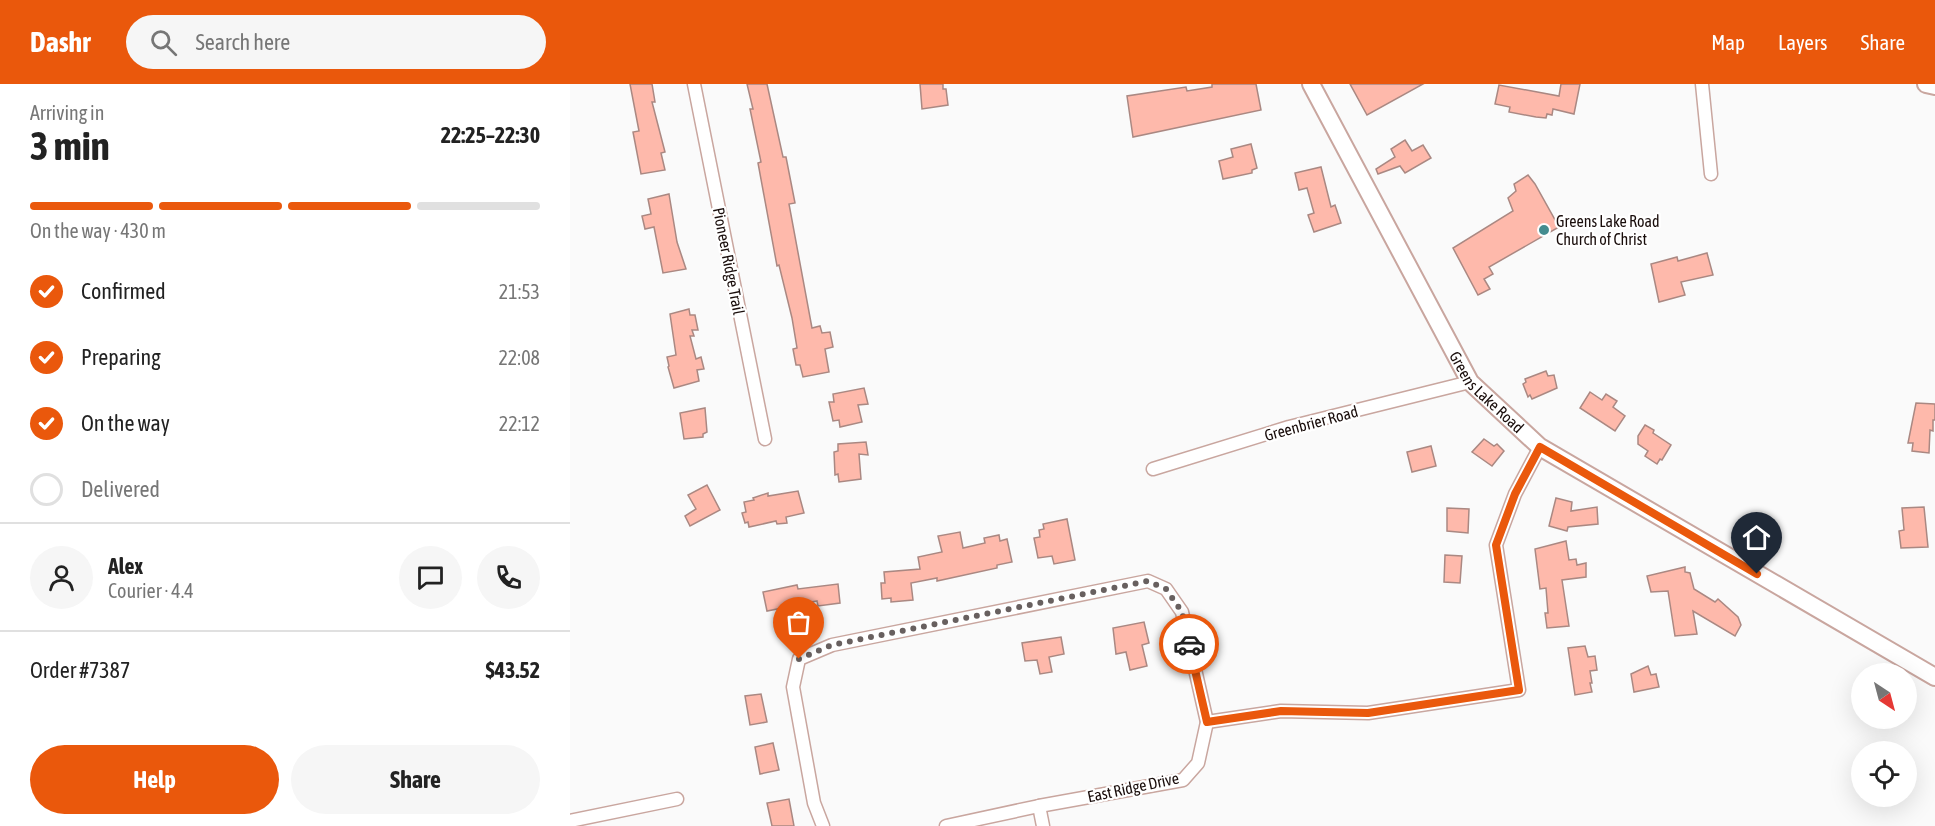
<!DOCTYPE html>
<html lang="en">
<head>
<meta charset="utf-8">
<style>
	:root { --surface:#fff; --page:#f6f6f6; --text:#222; --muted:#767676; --line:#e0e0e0; --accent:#ea580c }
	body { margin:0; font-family:"Asap Condensed",sans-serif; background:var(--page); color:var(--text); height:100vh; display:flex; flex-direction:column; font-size:22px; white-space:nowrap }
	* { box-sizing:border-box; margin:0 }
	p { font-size:20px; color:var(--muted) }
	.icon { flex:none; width:33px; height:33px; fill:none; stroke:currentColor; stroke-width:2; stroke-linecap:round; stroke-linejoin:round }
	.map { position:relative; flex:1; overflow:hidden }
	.side { display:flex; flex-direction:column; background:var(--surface); width:570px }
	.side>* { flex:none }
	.needle { width:39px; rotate:144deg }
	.fabs { position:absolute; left:1281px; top:579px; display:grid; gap:12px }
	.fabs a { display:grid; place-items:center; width:66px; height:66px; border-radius:50%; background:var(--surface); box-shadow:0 6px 24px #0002; font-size:30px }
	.pin { position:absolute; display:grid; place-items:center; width:51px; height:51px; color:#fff; margin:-62px -26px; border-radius:50% 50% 50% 0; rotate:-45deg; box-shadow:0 0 6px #0007 }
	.pin .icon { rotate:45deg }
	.courier { position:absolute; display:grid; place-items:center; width:60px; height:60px; margin:-30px; border:4px solid #ea580c; border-radius:50%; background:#fff; color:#222; box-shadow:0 2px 8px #0007 }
	.headline em { font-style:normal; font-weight:700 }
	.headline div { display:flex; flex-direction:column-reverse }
	.headline { display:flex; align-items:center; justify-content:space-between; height:102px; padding:0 30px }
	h1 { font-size:39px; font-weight:700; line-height:45px }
	.bar { display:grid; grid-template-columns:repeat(4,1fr); gap:9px 6px; align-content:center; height:72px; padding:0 30px }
	.bar i { height:8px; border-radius:4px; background:var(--line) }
	.bar .current { background:var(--accent) }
	.bar p { grid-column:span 4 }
	.line { display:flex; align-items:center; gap:15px; padding:0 30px; border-top:2px solid var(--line) }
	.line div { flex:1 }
	.round { display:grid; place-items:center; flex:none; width:63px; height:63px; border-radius:32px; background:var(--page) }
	ol { padding:0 30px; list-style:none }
	li { display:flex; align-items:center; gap:18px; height:66px }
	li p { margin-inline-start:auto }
	li .icon { padding:6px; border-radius:50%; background:var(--accent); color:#fff; stroke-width:4 }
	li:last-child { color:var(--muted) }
	li i { width:33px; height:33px; border:3px solid var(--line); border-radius:50% }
	.button { display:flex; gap:12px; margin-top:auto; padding:12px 30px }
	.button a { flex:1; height:69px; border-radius:36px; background:var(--accent); color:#fff; font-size:24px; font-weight:700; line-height:69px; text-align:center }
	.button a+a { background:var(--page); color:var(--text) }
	header { display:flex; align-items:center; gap:36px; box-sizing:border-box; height:84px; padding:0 30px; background:var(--accent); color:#fff }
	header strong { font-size:28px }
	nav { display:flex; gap:33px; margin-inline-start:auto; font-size:21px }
	.search { width:420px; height:54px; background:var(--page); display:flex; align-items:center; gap:15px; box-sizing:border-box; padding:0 21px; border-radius:33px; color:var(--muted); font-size:22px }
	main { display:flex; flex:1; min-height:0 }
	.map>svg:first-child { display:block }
	.building { fill:#feb9ab; stroke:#aa8882; stroke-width:1.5 }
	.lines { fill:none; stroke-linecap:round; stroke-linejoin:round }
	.street-casing { stroke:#c9a69f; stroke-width:15 }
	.secondary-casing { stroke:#c9a69f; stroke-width:20 }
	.street { stroke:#fff; stroke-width:12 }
	.secondary { stroke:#fff; stroke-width:16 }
	.done { stroke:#68605f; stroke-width:6; stroke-dasharray:0 10.8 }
	.route { stroke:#ea580c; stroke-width:8 }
	.poi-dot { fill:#448c8f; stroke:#fff; stroke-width:2 }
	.labels { text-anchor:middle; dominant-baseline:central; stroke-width:4.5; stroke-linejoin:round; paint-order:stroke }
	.poi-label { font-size:16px; fill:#190d0b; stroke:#fff; text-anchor:start }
	.street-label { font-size:16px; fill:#190d0b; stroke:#fff }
</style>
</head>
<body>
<header>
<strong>Dashr</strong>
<div class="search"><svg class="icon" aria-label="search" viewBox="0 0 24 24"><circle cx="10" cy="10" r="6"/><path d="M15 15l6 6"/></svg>Search here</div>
<nav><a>Map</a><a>Layers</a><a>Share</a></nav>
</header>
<main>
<section class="side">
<div class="headline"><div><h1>3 min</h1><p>Arriving in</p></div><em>22:25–22:30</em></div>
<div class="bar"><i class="current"></i><i class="current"></i><i class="current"></i><i></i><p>On the way · 430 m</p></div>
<ol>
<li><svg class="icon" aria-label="check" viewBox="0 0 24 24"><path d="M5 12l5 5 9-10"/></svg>Confirmed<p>21:53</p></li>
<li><svg class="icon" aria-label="check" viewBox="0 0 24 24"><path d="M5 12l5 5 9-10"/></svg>Preparing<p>22:08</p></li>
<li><svg class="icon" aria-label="check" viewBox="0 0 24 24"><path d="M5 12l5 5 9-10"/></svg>On the way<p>22:12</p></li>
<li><i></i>Delivered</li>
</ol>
<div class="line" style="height:108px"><a class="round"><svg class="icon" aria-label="person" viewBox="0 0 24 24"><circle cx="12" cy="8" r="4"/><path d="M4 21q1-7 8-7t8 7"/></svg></a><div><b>Alex</b><p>Courier · 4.4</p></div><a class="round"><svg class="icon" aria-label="chat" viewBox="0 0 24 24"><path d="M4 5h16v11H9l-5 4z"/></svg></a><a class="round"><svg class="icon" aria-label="phone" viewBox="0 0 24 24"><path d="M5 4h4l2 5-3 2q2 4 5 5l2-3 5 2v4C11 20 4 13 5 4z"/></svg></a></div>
<div class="line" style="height:78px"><div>Order #7387</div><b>$43.52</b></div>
<div class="button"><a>Help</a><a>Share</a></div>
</section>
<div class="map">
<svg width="1365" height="742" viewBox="0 0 1365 742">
	<rect width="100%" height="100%" fill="#fafafa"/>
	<g class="building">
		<polygon points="60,0 82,0 85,18 82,18 95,68 91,69 95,86 71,90 63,48 69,47"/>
		<polygon points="177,0 197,0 213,73 216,73 225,119 219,120 242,244 250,242 252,249 260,248 263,263 255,265 259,288 233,293 230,281 226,281 223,265 227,264 222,234 209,181 207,182 188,79 191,78 180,25 183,25"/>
		<polygon points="350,0 373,0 373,5 376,5 378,21 352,25"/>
		<polygon points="642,0 686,0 691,26 563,53 557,12 616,3 617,7 642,3"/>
		<polygon points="780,0 853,0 797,31"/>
		<polygon points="991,0 1010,0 1004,30 983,25 982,31 977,30 976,34 966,33 939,28 940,23 925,20 929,1 989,12"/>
		<polygon points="835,56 842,67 853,61 861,74 835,89 830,82 808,90 806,85 825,73 821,65"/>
		<polygon points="681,60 687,84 682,86 682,89 653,95 649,77 663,73 661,65"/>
		<polygon points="751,83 761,123 765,121 771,139 744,148 738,131 744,129 737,104 729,106 725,89"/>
		<polygon points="958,91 965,100 989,143 919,183 923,190 914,195 920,205 908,211 883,164 943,127 938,114 946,107 944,100"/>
		<polygon points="99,110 107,158 116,185 93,189 84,143 75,145 72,132 81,130 78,115"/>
		<polygon points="1137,169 1143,191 1111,198 1115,211 1089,218 1081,180 1107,173 1108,177"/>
		<polygon points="119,225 120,231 125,231 128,246 122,246 124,252 120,252 126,275 131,273 134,285 127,286 129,297 104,304 98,283 99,282 97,273 106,271 100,230"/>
		<polygon points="976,287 978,292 984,291 987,304 962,315 960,311 958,313 953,300 956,298 955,295"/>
		<polygon points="294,304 298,320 288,321 292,338 270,343 269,336 263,337 259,318 264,318 263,310"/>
		<polygon points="1020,308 1032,316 1036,310 1047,317 1043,323 1055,332 1045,347 1010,324"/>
		<polygon points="1346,319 1365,320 1365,336 1363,336 1363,347 1360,346 1359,369 1342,367 1343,359 1338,359"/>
		<polygon points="135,324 137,348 133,350 133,353 114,355 110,329"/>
		<polygon points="1075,341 1084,346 1083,349 1101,361 1092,376 1090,375 1087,380 1075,372 1078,367 1068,360 1068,352"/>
		<polygon points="914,355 924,362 927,360 934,367 922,382 902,368"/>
		<polygon points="296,358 298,371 289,370 291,395 269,398 268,390 265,391 264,368 268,367 268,360"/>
		<polygon points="861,362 866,382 842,388 837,368"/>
		<polygon points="137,401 150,426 120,442 115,432 126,425 118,411"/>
		<polygon points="228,407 234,429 216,433 217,439 207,440 206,437 179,443 178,438 175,439 172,429 176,428 174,418 184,416 183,414 198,409 198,412"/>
		<polygon points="986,414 1002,418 1001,427 1027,423 1028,440 998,443 997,447 979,442"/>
		<polygon points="1354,423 1358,463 1331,464 1329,447 1334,446 1332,424"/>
		<polygon points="877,424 899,425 898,449 877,447"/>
		<polygon points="497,435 505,476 484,480 482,472 468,474 464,454 470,453 469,446 474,445 473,440"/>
		<polygon points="390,448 393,464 415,459 414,454 429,451 430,457 437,455 442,478 427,481 427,484 367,497 367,494 341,499 343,516 321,518 321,514 312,515 311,499 315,499 314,488 350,485 348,473 372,468 368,452"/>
		<polygon points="996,457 999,476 1006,475 1007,481 1016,479 1016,493 992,496 999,542 977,544 975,529 978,529 976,504 970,505 965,465"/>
		<polygon points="875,471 892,472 890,499 874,498"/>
		<polygon points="1115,483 1115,488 1120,489 1124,505 1145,518 1148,515 1168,533 1171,541 1165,552 1123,527 1127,550 1105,552 1098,507 1081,508 1077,492"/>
		<polygon points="268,500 270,519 248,522 247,517 197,527 193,508 227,501 228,505"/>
		<polygon points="574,538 579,559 572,561 577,582 560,586 556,568 546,570 543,544"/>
		<polygon points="491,553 494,570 479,573 482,588 470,590 467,576 455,577 452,559"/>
		<polygon points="1015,562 1018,573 1025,572 1027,586 1020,587 1022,599 1020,599 1022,608 1005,611 998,564"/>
		<polygon points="1078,582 1081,591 1086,590 1089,603 1064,608 1061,590"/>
		<polygon points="191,610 197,638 180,641 175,612"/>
		<polygon points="203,659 209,686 190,690 185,663"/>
		<polygon points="219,715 224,742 202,742 197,719"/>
	</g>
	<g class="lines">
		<defs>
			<g id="street">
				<polyline points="124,0 195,355"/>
				<polyline points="1132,0 1141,90"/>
				<polyline points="583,385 719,343 900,298"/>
				<polyline points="637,638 711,627 798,629 949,606 926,461 945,410 970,363"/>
				<polyline points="469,722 473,742"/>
				<polyline points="0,737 107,715"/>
				<polyline points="253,742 244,719 223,603 229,575 262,561 578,497 596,505 612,528 637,638 628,679 613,696 469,722 376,742"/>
			</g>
			<g id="secondary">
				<path id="s1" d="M 741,0 L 900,298 L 970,363 L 1365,593"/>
				<polyline points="1356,0 1365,2"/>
			</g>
		</defs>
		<use href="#street" class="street-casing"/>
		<use href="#secondary" class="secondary-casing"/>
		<use href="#street" class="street"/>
		<use href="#secondary" class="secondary"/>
	</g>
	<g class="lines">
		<polyline class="done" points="229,575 262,561 578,497 596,505 612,528 619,560"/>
		<polyline class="route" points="619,560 637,638 711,627 798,629 949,606 926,461 945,410 970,363 1187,490"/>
	</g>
	<circle class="poi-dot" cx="974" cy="146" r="6"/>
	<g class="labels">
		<g class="poi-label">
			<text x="986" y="137">Greens Lake Road<tspan x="986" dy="18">Church of Christ</tspan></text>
		</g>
		<g class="street-label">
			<text transform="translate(159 177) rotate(79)">Pioneer Ridge Trail</text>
			<text stroke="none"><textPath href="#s1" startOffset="356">Greens Lake Road</textPath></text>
			<text transform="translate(741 339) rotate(-15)">Greenbrier Road</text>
			<text transform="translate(563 703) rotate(-12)">East Ridge Drive</text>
		</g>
	</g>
</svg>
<div class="fabs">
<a><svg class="needle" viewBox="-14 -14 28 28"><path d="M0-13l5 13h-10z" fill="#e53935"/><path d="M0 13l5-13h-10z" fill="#767676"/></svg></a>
<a><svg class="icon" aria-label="locate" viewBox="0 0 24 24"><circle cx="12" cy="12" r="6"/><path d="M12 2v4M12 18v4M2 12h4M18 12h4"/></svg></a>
</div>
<div class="pin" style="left:229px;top:575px;background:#ea580c"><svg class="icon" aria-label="bag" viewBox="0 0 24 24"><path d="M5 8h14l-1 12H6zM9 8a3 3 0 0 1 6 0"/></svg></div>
<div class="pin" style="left:1187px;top:490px;background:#1f2937"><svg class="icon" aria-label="home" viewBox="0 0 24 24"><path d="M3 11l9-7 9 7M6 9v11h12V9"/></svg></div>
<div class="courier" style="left:619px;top:560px"><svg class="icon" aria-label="car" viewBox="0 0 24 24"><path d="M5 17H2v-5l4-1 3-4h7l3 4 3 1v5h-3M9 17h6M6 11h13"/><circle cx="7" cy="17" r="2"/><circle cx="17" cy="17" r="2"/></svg></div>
</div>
</main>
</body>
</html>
